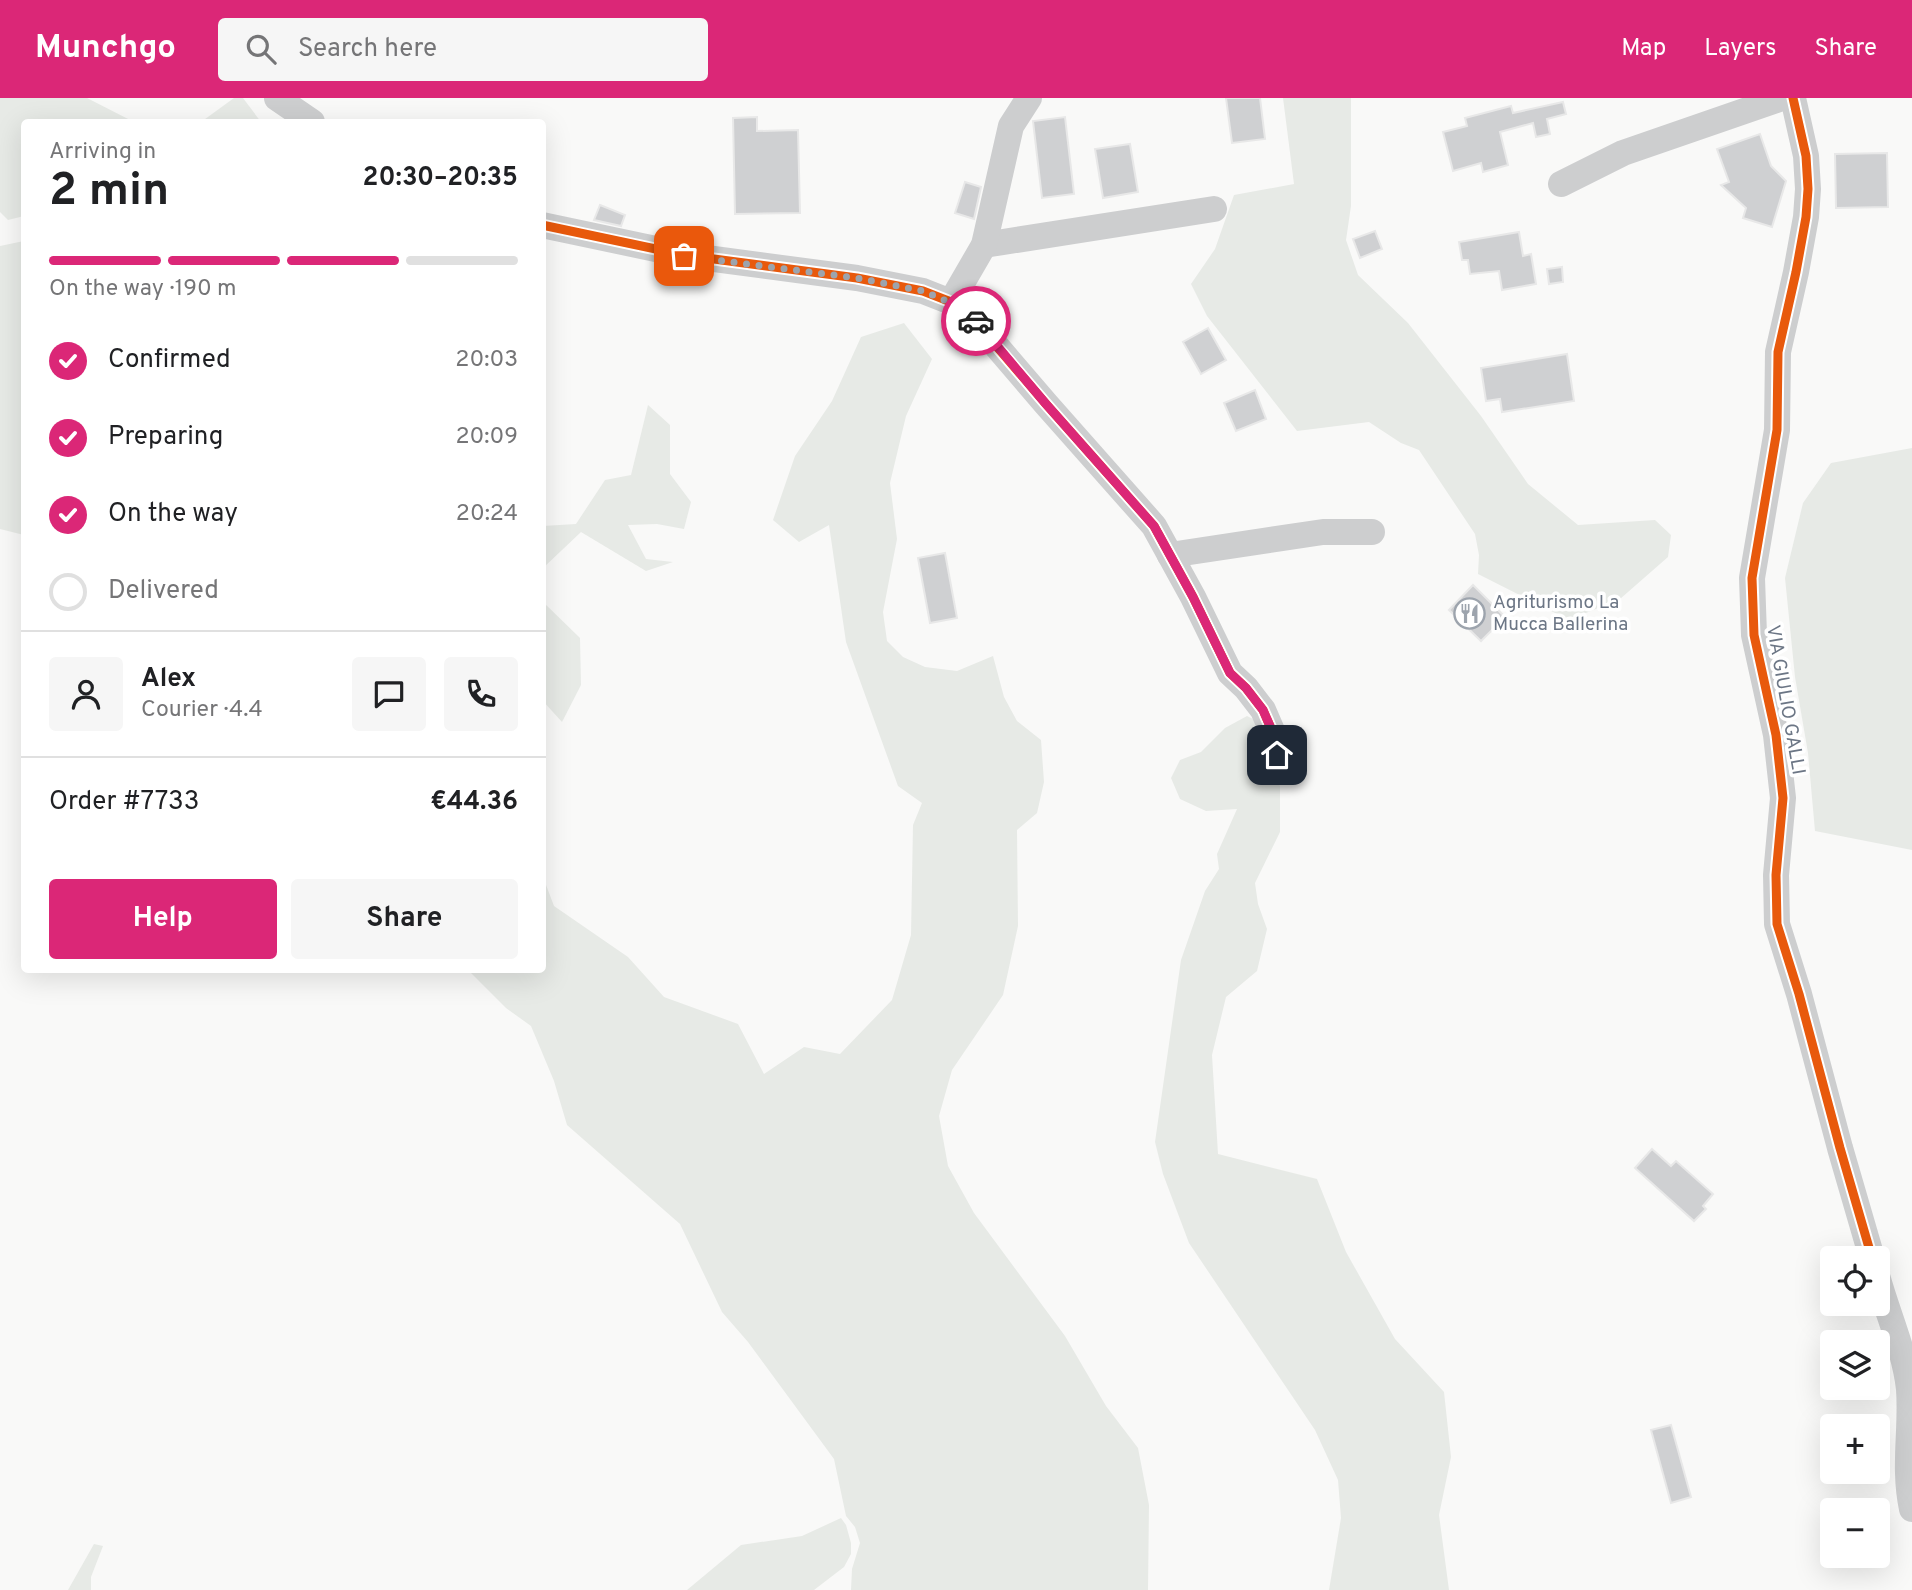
<!DOCTYPE html>
<html lang="en">
<head>
<meta charset="utf-8">
<style>
	:root { --surface:#fff; --page:#f6f6f6; --text:#202124; --muted:#757577; --line:#e0e0e0; --accent:#db2777 }
	body { margin:0; font-family:Overpass,sans-serif; background:var(--page); color:var(--text); height:100vh; display:flex; flex-direction:column; font-size:26px; white-space:nowrap }
	* { box-sizing:border-box; margin:0 }
	p { font-size:23px; color:var(--muted) }
	.icon { flex:none; width:38px; height:38px; fill:none; stroke:currentColor; stroke-width:2; stroke-linecap:round; stroke-linejoin:round }
	.map { position:relative; flex:1; overflow:hidden }
	.panel { position:absolute; left:21px; top:21px; width:525px; height:854px; display:flex; flex-direction:column; background:var(--surface); border-radius:7px; box-shadow:0 7px 28px #0002 }
	.panel>* { flex:none }
	.tools { position:absolute; left:1820px; top:1148px; display:grid; gap:14px }
	.tools a { display:grid; place-items:center; width:70px; height:70px; border-radius:7px; background:var(--surface); box-shadow:0 7px 28px #0002; font-size:35px }
	.pin { position:absolute; display:grid; place-items:center; width:60px; height:60px; color:#fff; margin:-30px; border-radius:14px; box-shadow:0 4px 10px #0006 }
	.courier { position:absolute; display:grid; place-items:center; width:70px; height:70px; margin:-35px; border:5px solid #db2777; border-radius:50%; background:#fff; color:#222; box-shadow:0 2px 9px #0007 }
	.summary em { font-style:normal; font-weight:700 }
	.summary div { display:flex; flex-direction:column-reverse }
	.summary { display:flex; align-items:center; justify-content:space-between; height:119px; padding:0 28px }
	h1 { font-size:46px; font-weight:700; line-height:52px }
	.bar { display:grid; grid-template-columns:repeat(4,1fr); gap:10px 7px; align-content:center; height:84px; padding:0 28px }
	.bar i { height:9px; border-radius:5px; background:var(--line) }
	.bar .on { background:var(--accent) }
	.bar p { grid-column:span 4 }
	.line { display:flex; align-items:center; gap:18px; padding:0 28px; border-top:2px solid var(--line) }
	.line div { flex:1 }
	.round { display:grid; place-items:center; flex:none; width:74px; height:74px; border-radius:7px; background:var(--page) }
	ol { padding:0 28px; list-style:none }
	li { display:flex; align-items:center; gap:21px; height:77px }
	li p { margin-inline-start:auto }
	li .icon { padding:7px; border-radius:50%; background:var(--accent); color:#fff; stroke-width:4 }
	li:last-child { color:var(--muted) }
	li i { width:38px; height:38px; border:4px solid var(--line); border-radius:50% }
	.cta { display:flex; gap:14px; margin-top:auto; padding:14px 28px }
	.cta a { flex:1; height:80px; border-radius:7px; background:var(--accent); color:#fff; font-size:28px; font-weight:700; line-height:80px; text-align:center }
	.cta a+a { background:var(--page); color:var(--text) }
	header { display:flex; align-items:center; gap:42px; box-sizing:border-box; height:98px; padding:0 35px; background:var(--accent); color:#fff }
	header strong { font-size:33px }
	nav { display:flex; gap:38px; margin-inline-start:auto; font-size:24px }
	.search { width:490px; height:63px; background:var(--page); display:flex; align-items:center; gap:18px; box-sizing:border-box; padding:0 24px; border-radius:7px; color:var(--muted); font-size:26px }
	.map>svg:first-child { display:block }
	.green { fill:#e7eae6 }
	.building { fill:#cfd0d2; stroke:#e8e8e8; stroke-width:2 }
	.lines { fill:none; stroke-linecap:round; stroke-linejoin:round }
	.minor { stroke:#cdcecf; stroke-width:26 }
	.cycleway-casing { stroke:#fff; stroke-width:13 }
	.cycleway { stroke:#e8590c; stroke-width:9 }
	.done { stroke:#9da4ad; stroke-width:7; stroke-dasharray:0 12.6 }
	.route { stroke:#db2777; stroke-width:9 }
	.labels { text-anchor:middle; dominant-baseline:central; stroke-width:7; stroke-linejoin:round; paint-order:stroke }
	.poi-label { font-size:19px; fill:#6c7685; stroke:#fff; text-anchor:start }
	.street-label { font-size:19px; fill:#6c7685; stroke:#fff }
</style>
</head>
<body>
<header>
<strong>Munchgo</strong>
<div class="search"><svg class="icon" aria-label="search" viewBox="0 0 24 24"><circle cx="10" cy="10" r="6"/><path d="M15 15l6 6"/></svg>Search here</div>
<nav><a>Map</a><a>Layers</a><a>Share</a></nav>
</header>
<div class="map">
<svg width="1912" height="1492" viewBox="0 0 1912 1492">
	<rect width="100%" height="100%" fill="#f9f9f8"/>
	<g class="green">
		<polygon points="0,0 87,0 134,24 24,24 24,118 8,122 0,114"/>
		<polygon points="234,0 243,0 261,24 201,24"/>
		<polygon points="1283,0 1351,0 1351,108 1346,142 1358,177 1408,225 1481,318 1528,386 1578,427 1655,422 1671,437 1668,459 1620,501 1569,522 1478,476 1479,457 1475,436 1419,352 1401,345 1369,324 1297,333 1207,218 1191,186 1215,151 1234,97 1294,86"/>
		<polygon points="24,143 24,437 0,431 0,148"/>
		<polygon points="904,225 932,261 906,318 890,385 897,441 883,514 887,543 903,559 925,569 957,573 993,558 1004,599 1017,623 1041,642 1044,684 1037,715 1017,732 1018,828 1003,897 952,972 939,1018 948,1068 974,1115 1065,1238 1106,1308 1138,1350 1149,1407 1148,1492 851,1492 852,1471 860,1445 855,1429 846,1418 834,1361 748,1244 722,1214 680,1126 567,1027 554,983 531,928 506,910 468,872 542,872 543,779 554,808 628,859 664,899 738,926 764,976 804,949 840,956 892,902 911,837 913,727 922,705 898,688 846,544 829,427 799,444 773,422 795,358 832,303 861,239"/>
		<polygon points="648,307 670,327 670,376 691,404 684,431 657,426 628,427 646,461 673,464 646,473 581,434 543,470 543,428 576,426 605,382 631,377"/>
		<polygon points="1912,350 1912,752 1815,733 1808,655 1795,579 1785,480 1803,405 1831,365"/>
		<polygon points="543,504 580,540 581,587 562,624 543,603"/>
		<polygon points="1247,618 1263,626 1260,654 1280,688 1280,734 1255,785 1258,806 1267,831 1257,873 1226,899 1212,957 1218,1056 1317,1081 1346,1154 1395,1241 1444,1294 1451,1359 1439,1417 1449,1492 1329,1492 1341,1420 1338,1382 1315,1332 1189,1145 1163,1076 1155,1044 1181,862 1205,793 1219,771 1217,756 1237,711 1206,713 1180,701 1171,680 1180,662 1201,654 1225,630"/>
		<polygon points="841,1420 846,1427 851,1445 851,1456 844,1469 814,1492 687,1492 741,1447 802,1438"/>
		<polygon points="94,1446 103,1448 91,1479 91,1492 68,1492"/>
	</g>
	<g class="building">
		<polygon points="1226,0 1260,0 1265,41 1232,45"/>
		<polygon points="1563,4 1566,16 1547,21 1550,36 1536,39 1533,25 1500,34 1508,67 1483,74 1481,65 1453,73 1443,34 1467,28 1465,20 1511,8 1513,15"/>
		<polygon points="757,19 757,33 798,32 800,115 735,116 733,20"/>
		<polygon points="1065,19 1074,96 1042,100 1033,23"/>
		<polygon points="1760,36 1771,68 1786,83 1772,129 1743,120 1746,110 1721,87 1729,84 1717,51"/>
		<polygon points="1130,46 1138,94 1103,100 1095,51"/>
		<polygon points="1887,55 1888,109 1836,110 1835,56"/>
		<polygon points="965,84 981,89 974,121 955,115"/>
		<polygon points="600,107 625,117 621,128 594,122"/>
		<polygon points="1375,133 1382,151 1360,160 1353,141"/>
		<polygon points="1519,134 1523,158 1531,156 1536,186 1502,192 1499,173 1470,176 1468,162 1462,162 1459,144"/>
		<polygon points="1562,169 1563,184 1549,186 1547,171"/>
		<polygon points="1208,230 1226,262 1201,276 1183,244"/>
		<polygon points="1567,256 1574,303 1502,314 1500,301 1486,303 1481,270"/>
		<polygon points="1255,292 1266,321 1236,333 1224,305"/>
		<polygon points="945,455 957,520 930,525 918,460"/>
		<polygon points="1473,487 1505,519 1481,543 1449,512"/>
		<polygon points="1652,1051 1671,1068 1676,1063 1713,1096 1703,1108 1706,1111 1694,1123 1635,1070"/>
		<polygon points="1671,1327 1691,1399 1671,1405 1651,1332"/>
	</g>
	<g class="lines">
		<g class="minor">
			<polyline points="277,0 312,24"/>
			<polyline points="1793,0 1806,58 1808,91 1806,119 1796,174 1778,254 1777,332 1752,480 1754,537 1776,637 1783,700 1776,777 1777,826 1799,896 1840,1050 1872,1160"/>
			<polyline points="1561,86 1623,55 1782,0"/>
			<polyline points="542,127 684,157 857,180 923,193 951,204 975,223 1046,306 1154,428 1193,499 1230,575 1246,590 1263,612 1276,642 1278,671"/>
			<polyline points="984,147 1214,111"/>
			<polyline points="951,204 984,147 1011,28 1029,0"/>
			<polyline points="1170,457 1323,434 1372,434"/>
			<path d="M 1878,1181 C 1888,1217 1905,1254 1909,1291 C 1912,1332 1903,1368 1912,1411"/>
		</g>
		<defs>
			<g id="cycleway">
				<polyline points="1793,0 1806,58 1808,91 1806,119 1796,174 1778,254 1777,332 1752,480 1754,537 1776,637 1783,700 1776,777 1777,826 1799,896 1840,1050 1872,1160"/>
				<polyline points="542,127 684,157 857,180 923,193 951,204 975,223 1046,306 1154,428 1193,499 1230,575 1246,590 1263,612 1276,642 1278,671"/>
			</g>
		</defs>
		<use href="#cycleway" class="cycleway-casing"/>
		<use href="#cycleway" class="cycleway"/>
	</g>
	<g class="lines">
		<polyline class="done" points="684,158 857,180 923,193 951,205 976,223"/>
		<polyline class="route" points="976,223 1046,306 1154,428 1193,499 1230,575 1246,590 1263,612 1276,642 1277,657"/>
	</g>
	<defs>
		<symbol id="restaurant-ring" viewBox="-11 -11 22 22"><circle r="9.5" fill="#fff" stroke="#9da4ad" stroke-width="1.5"/><path d="M-5-6h1v4h1v-4h1v4h1v-4h1v5L-1.5 .5V6h-2V.5L-5-1ZM5-6V6H3V1.5H1.5Q1.5-4 5-6Z" fill="#9da4ad"/></symbol>
	</defs>
	<g fill-rule="evenodd">
		<use href="#restaurant-ring" x="1452" y="498" width="35" height="35"/>
	</g>
	<g class="labels">
		<g class="poi-label">
			<text x="1493" y="505">Agriturismo La<tspan x="1493" dy="22">Mucca Ballerina</tspan></text>
		</g>
		<g class="street-label">
			<text transform="translate(1785 602) rotate(80)">VIA GIULIO GALLI</text>
		</g>
	</g>
</svg>
<div class="tools">
<a><svg class="icon" aria-label="locate" viewBox="0 0 24 24"><circle cx="12" cy="12" r="6"/><path d="M12 2v4M12 18v4M2 12h4M18 12h4"/></svg></a>
<a><svg class="icon" aria-label="layers" viewBox="0 0 24 24"><path d="M12 4l9 5-9 5-9-5zM3 14l9 5 9-5"/></svg></a>
<a>+</a>
<a>−</a>
</div>
<div class="pin" style="left:684px;top:158px;background:#ea580c"><svg class="icon" aria-label="bag" viewBox="0 0 24 24"><path d="M5 8h14l-1 12H6zM9 8a3 3 0 0 1 6 0"/></svg></div>
<div class="pin" style="left:1277px;top:657px;background:#1f2937"><svg class="icon" aria-label="home" viewBox="0 0 24 24"><path d="M3 11l9-7 9 7M6 9v11h12V9"/></svg></div>
<div class="courier" style="left:976px;top:223px"><svg class="icon" aria-label="car" viewBox="0 0 24 24"><path d="M5 17H2v-5l4-1 3-4h7l3 4 3 1v5h-3M9 17h6M6 11h13"/><circle cx="7" cy="17" r="2"/><circle cx="17" cy="17" r="2"/></svg></div>
<section class="panel">
<div class="summary"><div><h1>2 min</h1><p>Arriving in</p></div><em>20:30–20:35</em></div>
<div class="bar"><i class="on"></i><i class="on"></i><i class="on"></i><i></i><p>On the way · 190 m</p></div>
<ol>
<li><svg class="icon" aria-label="check" viewBox="0 0 24 24"><path d="M5 12l5 5 9-10"/></svg>Confirmed<p>20:03</p></li>
<li><svg class="icon" aria-label="check" viewBox="0 0 24 24"><path d="M5 12l5 5 9-10"/></svg>Preparing<p>20:09</p></li>
<li><svg class="icon" aria-label="check" viewBox="0 0 24 24"><path d="M5 12l5 5 9-10"/></svg>On the way<p>20:24</p></li>
<li><i></i>Delivered</li>
</ol>
<div class="line" style="height:126px"><a class="round"><svg class="icon" aria-label="person" viewBox="0 0 24 24"><circle cx="12" cy="8" r="4"/><path d="M4 21q1-7 8-7t8 7"/></svg></a><div><b>Alex</b><p>Courier · 4.4</p></div><a class="round"><svg class="icon" aria-label="chat" viewBox="0 0 24 24"><path d="M4 5h16v11H9l-5 4z"/></svg></a><a class="round"><svg class="icon" aria-label="phone" viewBox="0 0 24 24"><path d="M5 4h4l2 5-3 2q2 4 5 5l2-3 5 2v4C11 20 4 13 5 4z"/></svg></a></div>
<div class="line" style="height:91px"><div>Order #7733</div><b>€44.36</b></div>
<div class="cta"><a>Help</a><a>Share</a></div>
</section>
</div>
</body>
</html>
